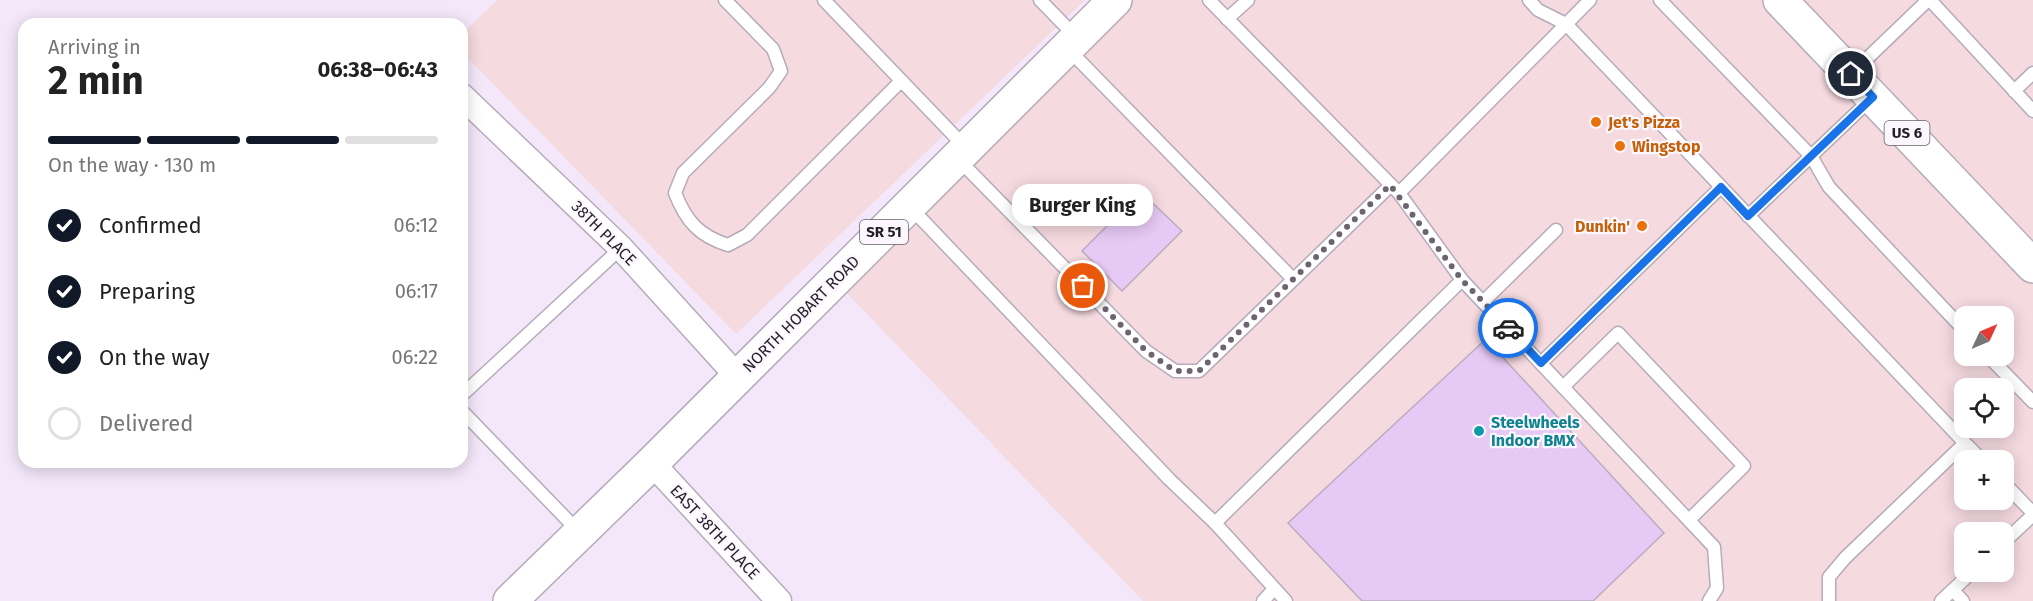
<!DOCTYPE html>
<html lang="en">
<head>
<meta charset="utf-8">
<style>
	:root { --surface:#fff; --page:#f2f2f2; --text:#222; --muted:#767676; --line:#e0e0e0; --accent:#111827 }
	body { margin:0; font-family:"Fira Sans",sans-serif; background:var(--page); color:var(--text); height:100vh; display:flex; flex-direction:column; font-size:22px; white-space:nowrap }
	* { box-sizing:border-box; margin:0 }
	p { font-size:20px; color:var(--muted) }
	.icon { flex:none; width:33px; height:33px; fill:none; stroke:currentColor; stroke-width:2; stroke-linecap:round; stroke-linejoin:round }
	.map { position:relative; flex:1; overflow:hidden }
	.panel { position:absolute; left:18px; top:18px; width:450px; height:450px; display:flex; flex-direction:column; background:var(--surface); border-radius:18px; box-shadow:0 3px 15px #0003 }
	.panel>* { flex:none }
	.needle { width:39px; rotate:46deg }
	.controls { position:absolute; left:1954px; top:306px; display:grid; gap:12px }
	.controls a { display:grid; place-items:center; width:60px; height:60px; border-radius:12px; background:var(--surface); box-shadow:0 3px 15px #0003; font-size:30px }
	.pin { position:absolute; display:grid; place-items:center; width:51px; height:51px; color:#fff; margin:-26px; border:3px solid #fff; border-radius:50%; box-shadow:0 2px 6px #0007 }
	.courier { position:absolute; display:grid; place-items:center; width:60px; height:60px; margin:-30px; border:4px solid #1a73e8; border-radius:50%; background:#fff; color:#222; box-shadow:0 2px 8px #0007 }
	.bubble { position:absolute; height:42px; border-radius:18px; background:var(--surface); box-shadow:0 3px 15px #0003; font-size:20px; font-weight:700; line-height:42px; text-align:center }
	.summary em { font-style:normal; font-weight:700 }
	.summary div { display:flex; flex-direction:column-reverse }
	.summary { display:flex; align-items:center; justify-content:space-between; height:102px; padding:0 30px }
	h1 { font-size:39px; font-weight:700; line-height:45px }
	.bar { display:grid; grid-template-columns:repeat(4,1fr); gap:9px 6px; align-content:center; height:72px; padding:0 30px }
	.bar i { height:8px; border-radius:4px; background:var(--line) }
	.bar .current { background:var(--accent) }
	.bar p { grid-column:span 4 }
	ol { padding:0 30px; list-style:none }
	li { display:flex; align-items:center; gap:18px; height:66px }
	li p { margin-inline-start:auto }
	li .icon { padding:6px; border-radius:50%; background:var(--accent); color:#fff; stroke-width:4 }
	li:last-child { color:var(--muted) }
	li i { width:33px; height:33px; border:3px solid var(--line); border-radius:50% }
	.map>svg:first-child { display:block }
	.commercial { fill:#f5dae0; fill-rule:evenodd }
	.building { fill:#e6c9f5; stroke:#b9aebf; stroke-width:1.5 }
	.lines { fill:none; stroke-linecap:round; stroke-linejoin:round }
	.service-casing { stroke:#b6abbb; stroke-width:15 }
	.minor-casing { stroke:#b6abbb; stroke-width:27 }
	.primary-casing { stroke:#b6abbb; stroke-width:36 }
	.service { stroke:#fff; stroke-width:12 }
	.minor { stroke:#fff; stroke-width:24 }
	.primary { stroke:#fff; stroke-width:33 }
	.done { stroke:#6c656f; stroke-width:6; stroke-dasharray:0 10.8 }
	.route { stroke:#1a73e8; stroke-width:8 }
	.food-dot { fill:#e8710a; stroke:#fcf7fe; stroke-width:2 }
	.culture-dot { fill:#0f9aa8; stroke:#fcf7fe; stroke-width:2 }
	.labels { text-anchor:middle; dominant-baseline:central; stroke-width:4.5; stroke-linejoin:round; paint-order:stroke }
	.shield { fill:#fcf7fe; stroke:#646066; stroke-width:1.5 }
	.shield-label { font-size:15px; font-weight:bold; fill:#231f25 }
	.food-label { font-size:16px; font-weight:bold; fill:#c56008; stroke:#fcf7fe; text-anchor:start }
	.street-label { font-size:16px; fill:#231f25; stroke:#fcf7fe }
	.culture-label { font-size:16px; font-weight:bold; fill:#0d838f; stroke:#fcf7fe; text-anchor:start }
</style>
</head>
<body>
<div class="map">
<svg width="2033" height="601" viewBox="0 0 2033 601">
	<rect width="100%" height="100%" fill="#f3e7f9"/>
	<g class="commercial">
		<polygon points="497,0 1085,0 736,334 462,52 462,34"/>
		<path d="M 1131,0 L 1763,0 L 2033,285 L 2033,601 L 1143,601 L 842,288 ZM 1965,316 L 2004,316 L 2004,356 L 1965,356 ZM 1965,388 L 2004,388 L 2004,428 L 1965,428 ZM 1965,460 L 2004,460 L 2004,500 L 1965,500 ZM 1965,532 L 2004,532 L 2004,572 L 1965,572 Z"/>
		<polygon points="1798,0 2033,0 2033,247"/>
	</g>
	<g class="building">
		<polygon points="1141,192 1182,231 1122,291 1082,251"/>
		<polygon points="1486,339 1664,533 1593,601 1362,601 1288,523"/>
	</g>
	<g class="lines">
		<defs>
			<g id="service">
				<path d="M 725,0 L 773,49 L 781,71 L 769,88 L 683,173 L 675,193 C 686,221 699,236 728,245 L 747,235 L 901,81"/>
				<polyline points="824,0 966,148"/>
				<polyline points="1040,0 1077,38"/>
				<polyline points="1209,0 1399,193 1462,280 1714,547 1717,588 1709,601"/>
				<polyline points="1529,0 1538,10 1566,24 1965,443"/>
				<polyline points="1660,0 1811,156 1829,187 1965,331"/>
				<polyline points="1930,0 2033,111"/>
				<polyline points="1227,19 1248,0"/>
				<polyline points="1068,49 1293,279"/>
				<polyline points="1852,73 1928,0"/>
				<polyline points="2014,91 2033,73"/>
				<polyline points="958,159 1146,351 1175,371 1199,371 1391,185"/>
				<polyline points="1399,193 1590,0"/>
				<polyline points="910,207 1169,479 1215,523 1286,601"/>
				<polyline points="1748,216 1872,98"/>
				<polyline points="1483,302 1556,230"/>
				<polyline points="1988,356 2033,402"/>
				<polyline points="1541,363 1721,187"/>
				<polyline points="1563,387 1618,333 1744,466 1689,520"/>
				<polyline points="462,395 621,248"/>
				<polyline points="462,411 580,533"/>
				<polyline points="2004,483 2033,513"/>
				<polyline points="1215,523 1462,280"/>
				<polyline points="2004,542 2033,515"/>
				<polyline points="1953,590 1963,601"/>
				<polyline points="1263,601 1274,589"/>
				<polyline points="1829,601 1829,577 1845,558 1965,443 1982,460"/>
				<polyline points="1941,601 1972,572"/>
			</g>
			<g id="minor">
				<polyline points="462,96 621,248 738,377"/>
				<polyline points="652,463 779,601"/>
			</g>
			<g id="primary">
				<polyline points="1780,0 2033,266"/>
				<polyline points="510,601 652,463 1115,0"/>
			</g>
		</defs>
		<use href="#service" class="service-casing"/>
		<use href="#minor" class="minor-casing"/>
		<use href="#primary" class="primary-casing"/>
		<use href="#service" class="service"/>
		<use href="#minor" class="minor"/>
		<use href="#primary" class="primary"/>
	</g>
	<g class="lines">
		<polyline class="done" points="1083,286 1146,351 1175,371 1199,371 1390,185 1462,280 1508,328"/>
		<polyline class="route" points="1508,328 1541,363 1721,187 1748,216 1873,97 1851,74"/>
	</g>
	<g class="food-dot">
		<circle cx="1596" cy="122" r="6"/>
		<circle cx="1620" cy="146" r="6"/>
		<circle cx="1642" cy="226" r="6"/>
	</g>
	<circle class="culture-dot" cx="1479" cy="431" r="6"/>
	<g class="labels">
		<g class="shield">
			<rect x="1884.5" y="121" width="45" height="24" rx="4.5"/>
			<rect x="860" y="220" width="48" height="24" rx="4.5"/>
		</g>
		<g class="shield-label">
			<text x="1907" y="133">US 6</text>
			<text x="884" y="232">SR 51</text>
		</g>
		<g class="food-label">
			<text x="1608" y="122">Jet's Pizza</text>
			<text x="1632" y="146">Wingstop</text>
			<text x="1630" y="226" text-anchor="end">Dunkin'</text>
		</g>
		<g class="street-label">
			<text transform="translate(604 233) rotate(45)">38TH PLACE</text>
			<text transform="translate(801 314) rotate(-45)">NORTH HOBART ROAD</text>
			<text transform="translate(715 532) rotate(47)">EAST 38TH PLACE</text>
		</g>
		<g class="culture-label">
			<text x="1491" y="422">Steelwheels<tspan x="1491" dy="18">Indoor BMX</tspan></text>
		</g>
	</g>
</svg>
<div class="controls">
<a><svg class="needle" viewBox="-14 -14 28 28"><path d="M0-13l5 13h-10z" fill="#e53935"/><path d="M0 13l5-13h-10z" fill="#767676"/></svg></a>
<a><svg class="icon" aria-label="locate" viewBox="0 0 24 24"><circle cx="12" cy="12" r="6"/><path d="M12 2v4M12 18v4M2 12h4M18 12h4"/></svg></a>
<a>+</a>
<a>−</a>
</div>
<div class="pin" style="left:1083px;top:286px;background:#ea580c"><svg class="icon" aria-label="bag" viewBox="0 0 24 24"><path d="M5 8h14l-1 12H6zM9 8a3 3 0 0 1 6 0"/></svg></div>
<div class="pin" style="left:1851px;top:74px;background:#1f2937"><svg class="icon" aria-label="home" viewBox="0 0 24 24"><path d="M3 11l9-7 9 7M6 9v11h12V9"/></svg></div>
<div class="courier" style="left:1508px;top:328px"><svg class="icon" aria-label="car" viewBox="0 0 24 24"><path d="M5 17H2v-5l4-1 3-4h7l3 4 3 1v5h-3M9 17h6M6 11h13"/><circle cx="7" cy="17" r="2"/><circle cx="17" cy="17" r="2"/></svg></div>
<div class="bubble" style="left:1012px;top:184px;width:141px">Burger King</div>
<section class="panel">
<div class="summary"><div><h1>2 min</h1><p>Arriving in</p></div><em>06:38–06:43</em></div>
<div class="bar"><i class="current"></i><i class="current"></i><i class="current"></i><i></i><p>On the way · 130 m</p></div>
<ol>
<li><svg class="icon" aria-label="check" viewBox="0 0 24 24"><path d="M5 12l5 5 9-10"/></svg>Confirmed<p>06:12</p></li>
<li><svg class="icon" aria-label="check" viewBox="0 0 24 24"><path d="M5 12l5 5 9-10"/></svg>Preparing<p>06:17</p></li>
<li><svg class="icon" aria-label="check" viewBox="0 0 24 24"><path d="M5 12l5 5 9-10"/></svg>On the way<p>06:22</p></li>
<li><i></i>Delivered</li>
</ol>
</section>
</div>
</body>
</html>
